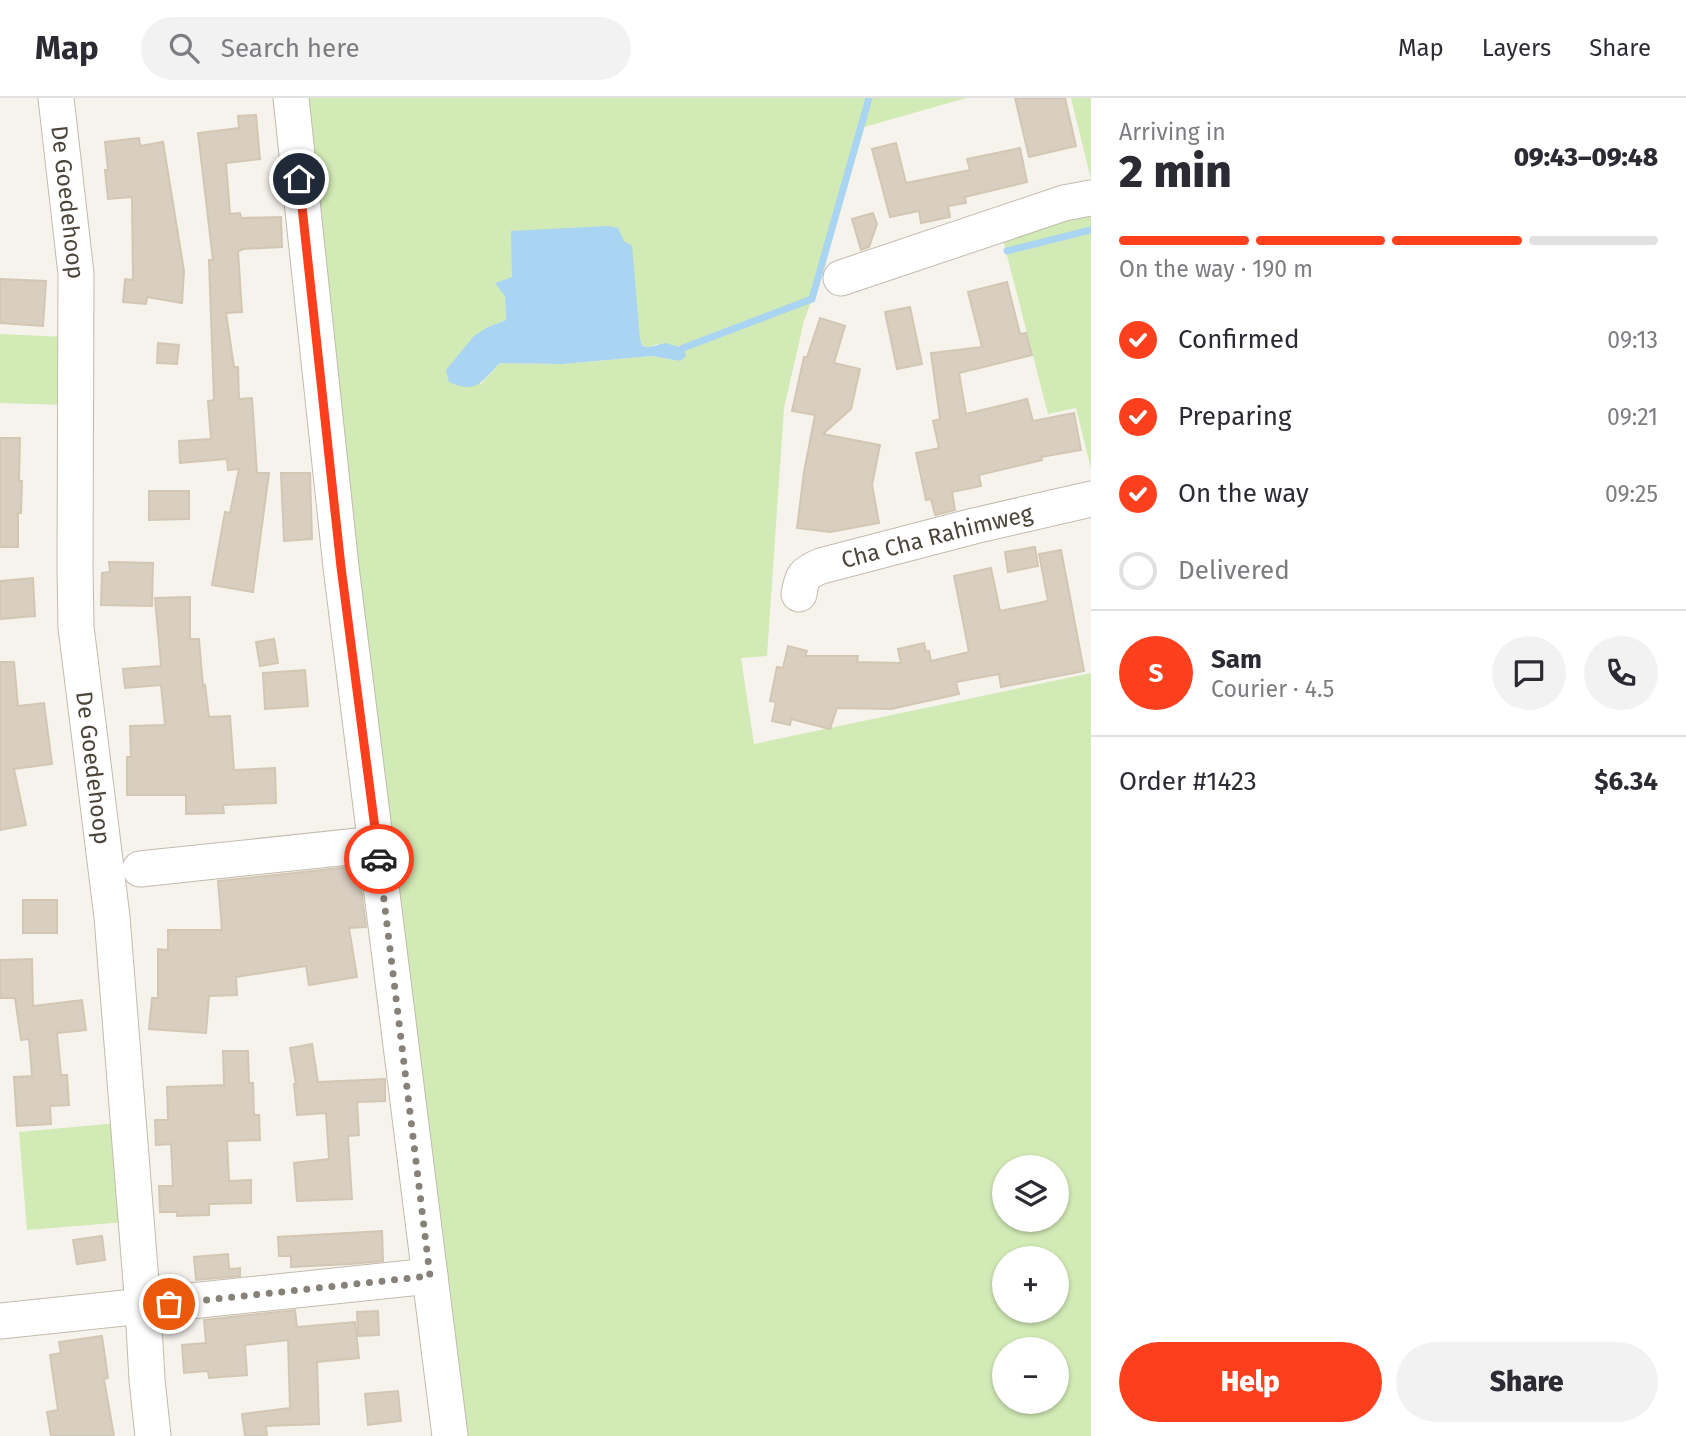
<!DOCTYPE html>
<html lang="en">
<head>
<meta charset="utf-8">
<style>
	:root { --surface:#fff; --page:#f2f2f3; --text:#2b2b33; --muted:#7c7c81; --line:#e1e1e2; --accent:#fc3f1d }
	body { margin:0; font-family:"Fira Sans",sans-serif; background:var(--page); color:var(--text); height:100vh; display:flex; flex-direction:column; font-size:26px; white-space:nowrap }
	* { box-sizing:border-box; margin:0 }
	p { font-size:23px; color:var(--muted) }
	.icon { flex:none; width:38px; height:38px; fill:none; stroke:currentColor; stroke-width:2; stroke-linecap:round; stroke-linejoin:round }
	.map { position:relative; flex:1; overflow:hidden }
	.drawer { display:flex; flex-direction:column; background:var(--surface); width:595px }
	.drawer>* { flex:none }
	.buttons { position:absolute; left:992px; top:1057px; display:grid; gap:14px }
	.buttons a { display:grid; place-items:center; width:77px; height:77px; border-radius:50%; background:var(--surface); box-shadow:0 2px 5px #0004; font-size:35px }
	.pin { position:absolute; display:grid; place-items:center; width:60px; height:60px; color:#fff; margin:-30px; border:4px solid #fff; border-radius:50%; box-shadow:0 2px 7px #0007 }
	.courier { position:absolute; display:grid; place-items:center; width:70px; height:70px; margin:-35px; border:5px solid #fc3f1d; border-radius:50%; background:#fff; color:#222; box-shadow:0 2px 9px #0007 }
	.summary em { font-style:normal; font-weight:800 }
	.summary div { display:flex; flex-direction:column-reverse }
	.summary { display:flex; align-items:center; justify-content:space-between; height:119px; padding:0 28px }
	h1 { font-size:46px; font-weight:800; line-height:52px }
	.bar { display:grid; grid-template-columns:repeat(4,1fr); gap:10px 7px; align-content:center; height:84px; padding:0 28px }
	.bar i { height:9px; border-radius:5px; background:var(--line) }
	.bar .selected { background:var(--accent) }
	.bar p { grid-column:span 4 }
	.line { display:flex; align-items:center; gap:18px; padding:0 28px; border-top:2px solid var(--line) }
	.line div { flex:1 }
	.round { display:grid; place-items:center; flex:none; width:74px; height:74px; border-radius:37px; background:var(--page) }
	ol { padding:0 28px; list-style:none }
	li { display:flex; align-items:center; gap:21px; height:77px }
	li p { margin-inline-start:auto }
	li .icon { padding:7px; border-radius:50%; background:var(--accent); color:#fff; stroke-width:4 }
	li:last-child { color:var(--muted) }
	li i { width:38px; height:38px; border:4px solid var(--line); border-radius:50% }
	.action { display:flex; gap:14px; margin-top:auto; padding:14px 28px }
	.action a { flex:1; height:80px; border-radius:42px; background:var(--accent); color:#fff; font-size:28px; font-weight:800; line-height:80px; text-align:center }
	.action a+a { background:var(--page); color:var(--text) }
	header { display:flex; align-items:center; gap:42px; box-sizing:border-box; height:98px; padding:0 35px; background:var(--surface); border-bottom:2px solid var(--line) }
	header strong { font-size:33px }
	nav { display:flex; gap:38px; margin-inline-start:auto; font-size:24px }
	.search { width:490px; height:63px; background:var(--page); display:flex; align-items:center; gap:18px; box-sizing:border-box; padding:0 24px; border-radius:38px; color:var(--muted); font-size:26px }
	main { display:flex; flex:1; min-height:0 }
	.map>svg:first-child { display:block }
	.green { fill:#d2eab5; fill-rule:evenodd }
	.water { fill:#a9d4f2 }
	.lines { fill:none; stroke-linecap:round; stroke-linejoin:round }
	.stream { stroke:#a9d4f2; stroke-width:7 }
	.building { fill:#d8cfc1; stroke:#d3c7b4; stroke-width:2 }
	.minor-casing { stroke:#c2bbae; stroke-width:37 }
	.minor { stroke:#fff; stroke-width:35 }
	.done { stroke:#878178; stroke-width:7; stroke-dasharray:0 12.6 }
	.route { stroke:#fc3f1d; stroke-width:9 }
	.labels { text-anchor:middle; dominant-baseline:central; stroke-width:6; stroke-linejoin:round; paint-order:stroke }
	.street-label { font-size:23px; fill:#4b4439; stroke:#fff }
</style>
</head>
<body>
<header>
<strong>Map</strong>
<div class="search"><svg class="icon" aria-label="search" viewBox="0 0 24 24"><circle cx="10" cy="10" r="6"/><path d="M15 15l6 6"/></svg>Search here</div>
<nav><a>Map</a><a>Layers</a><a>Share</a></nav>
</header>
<main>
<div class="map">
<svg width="1091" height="1338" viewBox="0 0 1091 1338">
	<rect width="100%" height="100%" fill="#f6f3ec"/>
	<g class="green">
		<path d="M 304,0 L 966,0 L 861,30 L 812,201 L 804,223 L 784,310 L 767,558 L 741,560 L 754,646 L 1091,575 L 1091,1338 L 468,1338 L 386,721 ZM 512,179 L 640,240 L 642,248 L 650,249 L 657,246 L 680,263 L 652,258 L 563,266 L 500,265 L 480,287 L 488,229 L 506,222 L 505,198 ZM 1004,1069 L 1057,1069 L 1057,1122 L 1004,1122 ZM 1004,1160 L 1057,1160 L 1057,1213 L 1004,1213 ZM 1004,1251 L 1057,1251 L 1057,1304 L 1004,1304 Z"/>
		<polygon points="1071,0 1091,0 1091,81"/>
		<polygon points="1091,112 1091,371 1076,310 1048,316 1002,138"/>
		<polygon points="0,236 67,239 66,307 0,305"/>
		<polygon points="118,1025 126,1124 27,1132 19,1034"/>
	</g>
	<path class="water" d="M 607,128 L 618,130 L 624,143 L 632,148 L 640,240 L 642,248 L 650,249 L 665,245 L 683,250 L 686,258 L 680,263 L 652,258 L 563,266 L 500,265 C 482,283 476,297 449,284 L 446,272 L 474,238 L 488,229 L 506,222 L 505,198 L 495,185 L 512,179 L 511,133 Z"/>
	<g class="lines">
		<g class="stream">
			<polyline points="1007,153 1091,132"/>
			<polyline points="683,250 812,201 869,0"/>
		</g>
	</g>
	<g class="building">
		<polygon points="1015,0 1065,0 1076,48 1029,59"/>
		<polygon points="256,17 260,61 226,65 230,116 240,115 241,120 281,119 282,149 242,151 242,152 238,153 242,214 226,215 234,269 238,269 239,301 252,300 257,375 269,375 253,494 212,487 225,414 230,415 239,371 228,372 227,361 180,365 179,343 211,341 208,303 214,302 209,162 213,162 198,35 239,30 238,18"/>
		<polygon points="139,40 140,48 163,44 184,173 182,205 147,199 146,206 123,204 125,181 133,182 132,99 108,101 105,72 108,72 105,44"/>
		<polygon points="896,45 906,85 970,72 967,61 1020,50 1027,84 965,99 966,105 948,108 950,119 921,125 919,113 890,119 872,51"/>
		<polygon points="873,115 877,126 869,149 861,152 852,121"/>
		<polygon points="0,181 46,183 43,228 0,225"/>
		<polygon points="1007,184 1020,236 1026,235 1032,257 959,275 966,316 1027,301 1033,323 1074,315 1081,352 1041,359 1042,362 979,377 981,388 952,394 955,412 935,417 931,401 926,402 916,355 939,350 933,323 940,321 931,255 982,249 968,194"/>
		<polygon points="910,209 922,266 897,271 885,214"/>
		<polygon points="820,220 845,228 834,265 860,271 851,311 823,336 880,347 872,387 879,425 830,434 797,430 804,374 815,317 792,313 804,259 807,259"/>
		<polygon points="158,245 179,247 177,266 157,265"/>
		<polygon points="0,340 20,340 19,383 22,383 21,415 18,415 18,449 0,449"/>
		<polygon points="281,375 310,375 312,441 284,443"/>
		<polygon points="149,393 189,393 189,421 149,422"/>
		<polygon points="1035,449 1038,468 1008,474 1005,454"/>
		<polygon points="1061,452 1084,573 1001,589 999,576 956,584 959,596 891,611 837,610 830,631 791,621 790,627 772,623 776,604 770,603 777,569 783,570 788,548 807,553 805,558 858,558 857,564 901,565 898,551 924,545 926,554 929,553 931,563 969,554 954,478 991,470 1000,513 1048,503 1039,456"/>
		<polygon points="109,464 153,465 152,508 101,507 102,475 110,474"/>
		<polygon points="33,480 35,518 0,521 0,483"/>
		<polygon points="190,499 190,541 199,541 203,588 205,587 209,619 230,618 234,672 275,670 276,705 223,707 224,715 186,716 186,697 127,697 127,659 131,659 130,628 165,627 161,587 125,590 123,571 161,568 155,500"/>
		<polygon points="274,541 278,565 260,568 256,544"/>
		<polygon points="0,564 14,564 18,608 44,605 52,666 14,671 26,727 0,732"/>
		<polygon points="305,572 308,608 265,611 263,575"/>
		<polygon points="358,768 366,829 349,830 357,879 309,887 306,868 236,879 237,897 209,898 206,935 149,931 152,900 158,900 158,851 168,852 168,832 222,832 218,783"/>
		<rect x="23" y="802" width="34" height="33"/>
		<polygon points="32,861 33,908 82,902 86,932 57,935 61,977 67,977 69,1007 50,1008 51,1026 17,1028 14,979 32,978 29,941 21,942 15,900 0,900 0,862"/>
		<polygon points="312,946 318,984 385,981 385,1003 357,1004 359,1037 348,1038 352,1101 297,1103 294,1065 329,1061 326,1015 297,1017 294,986 296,986 290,950"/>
		<polygon points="223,953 248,953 249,985 253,985 254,1017 259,1017 260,1042 227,1043 229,1083 251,1082 251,1105 209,1106 209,1117 177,1118 177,1114 160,1114 159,1088 173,1088 171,1046 156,1047 155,1022 168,1022 167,989 224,987"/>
		<polygon points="382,1133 383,1163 350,1166 291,1169 291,1158 279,1158 278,1139"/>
		<polygon points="102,1138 105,1162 77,1166 73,1142"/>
		<polygon points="228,1156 229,1171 240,1170 240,1178 196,1182 194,1159"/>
		<polygon points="295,1212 297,1229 355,1224 359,1260 317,1264 319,1326 266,1328 267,1338 245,1338 242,1316 290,1310 288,1242 245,1247 247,1277 209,1280 208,1273 184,1275 182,1247 206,1245 204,1222"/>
		<polygon points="378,1213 379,1237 358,1238 357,1214"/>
		<polygon points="102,1238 108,1280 104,1281 114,1338 51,1338 47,1314 58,1312 50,1257 61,1255 59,1244"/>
		<polygon points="398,1293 401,1323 368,1327 365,1296"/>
	</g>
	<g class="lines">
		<defs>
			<g id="minor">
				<path id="s1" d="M 56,0 L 76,176 L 75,470 L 76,529 L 112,819 L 143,1209 L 147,1282 L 153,1338"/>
				<polyline points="291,0 341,469 450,1338"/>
				<polyline points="841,180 1064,105 1091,100"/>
				<path id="s2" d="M 799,496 C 802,478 804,475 821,468 L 974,428 L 1091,401"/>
				<polyline points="140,771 377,746"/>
				<polyline points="0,1223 430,1178"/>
			</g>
		</defs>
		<use href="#minor" class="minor-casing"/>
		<use href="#minor" class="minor"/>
	</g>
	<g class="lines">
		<polyline class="done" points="169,1206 430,1178 379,761"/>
		<polyline class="route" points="299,81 341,469 379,761"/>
	</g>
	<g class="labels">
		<g class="street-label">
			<text stroke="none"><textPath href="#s1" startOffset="105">De Goedehoop</textPath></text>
			<text stroke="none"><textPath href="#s2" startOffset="158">Cha Cha Rahimweg</textPath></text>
			<text stroke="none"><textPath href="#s1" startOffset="672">De Goedehoop</textPath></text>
		</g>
	</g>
</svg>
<div class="buttons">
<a><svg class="icon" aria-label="layers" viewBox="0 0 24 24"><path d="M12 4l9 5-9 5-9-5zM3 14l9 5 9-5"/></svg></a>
<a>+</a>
<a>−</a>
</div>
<div class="pin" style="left:169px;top:1206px;background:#ea580c"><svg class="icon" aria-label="bag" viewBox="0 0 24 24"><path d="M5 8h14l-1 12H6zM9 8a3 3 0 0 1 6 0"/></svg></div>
<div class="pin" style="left:299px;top:81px;background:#1f2937"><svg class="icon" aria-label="home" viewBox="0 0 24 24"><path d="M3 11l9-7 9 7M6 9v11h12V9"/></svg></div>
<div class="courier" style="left:379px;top:761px"><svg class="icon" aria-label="car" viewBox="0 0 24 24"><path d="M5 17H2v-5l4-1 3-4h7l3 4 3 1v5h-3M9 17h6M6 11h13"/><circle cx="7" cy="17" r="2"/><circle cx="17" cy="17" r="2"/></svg></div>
</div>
<section class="drawer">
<div class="summary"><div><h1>2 min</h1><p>Arriving in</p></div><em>09:43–09:48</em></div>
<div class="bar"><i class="selected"></i><i class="selected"></i><i class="selected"></i><i></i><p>On the way · 190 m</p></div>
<ol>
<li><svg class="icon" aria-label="check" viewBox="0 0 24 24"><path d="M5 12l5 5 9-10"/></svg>Confirmed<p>09:13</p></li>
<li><svg class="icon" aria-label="check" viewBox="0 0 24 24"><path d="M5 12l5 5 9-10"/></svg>Preparing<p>09:21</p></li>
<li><svg class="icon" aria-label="check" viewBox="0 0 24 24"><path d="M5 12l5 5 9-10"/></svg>On the way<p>09:25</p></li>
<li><i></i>Delivered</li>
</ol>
<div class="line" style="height:126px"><b class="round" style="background:var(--accent);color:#fff">S</b><div><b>Sam</b><p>Courier · 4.5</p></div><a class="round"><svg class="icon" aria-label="chat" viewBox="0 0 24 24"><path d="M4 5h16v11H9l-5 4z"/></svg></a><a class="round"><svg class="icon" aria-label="phone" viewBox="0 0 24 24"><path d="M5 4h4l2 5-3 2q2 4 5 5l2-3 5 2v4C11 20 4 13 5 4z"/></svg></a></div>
<div class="line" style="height:91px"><div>Order #1423</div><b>$6.34</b></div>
<div class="action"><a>Help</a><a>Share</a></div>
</section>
</main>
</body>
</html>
